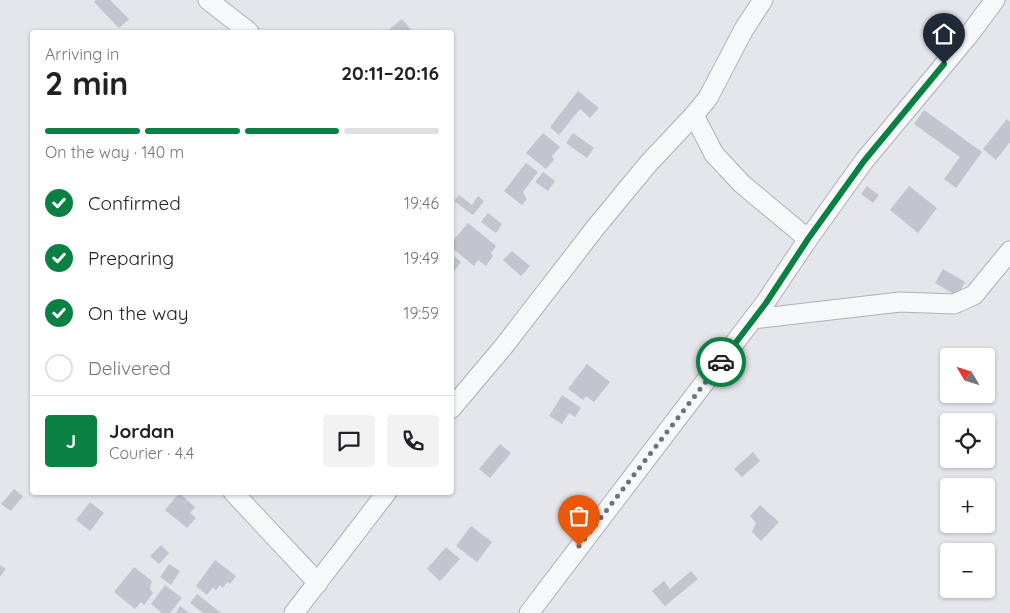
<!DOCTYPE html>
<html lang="en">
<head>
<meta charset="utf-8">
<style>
	:root { --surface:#fff; --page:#f2f2f2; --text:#202124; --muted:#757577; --line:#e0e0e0; --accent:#0b8043 }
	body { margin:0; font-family:Quicksand,sans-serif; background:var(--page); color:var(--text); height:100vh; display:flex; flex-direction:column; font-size:19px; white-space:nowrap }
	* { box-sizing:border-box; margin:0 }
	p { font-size:16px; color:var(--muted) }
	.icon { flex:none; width:28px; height:28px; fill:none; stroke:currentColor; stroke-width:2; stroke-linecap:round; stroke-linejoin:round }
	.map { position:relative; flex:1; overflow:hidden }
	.side { position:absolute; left:30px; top:30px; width:424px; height:465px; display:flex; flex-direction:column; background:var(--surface); border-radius:5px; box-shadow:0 1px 4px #0004 }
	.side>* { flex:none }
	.needle { width:32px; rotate:308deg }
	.buttons { position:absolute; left:940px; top:348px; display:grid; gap:10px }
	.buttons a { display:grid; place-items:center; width:55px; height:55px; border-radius:5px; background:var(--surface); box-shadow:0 1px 4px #0004; font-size:25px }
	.pin { position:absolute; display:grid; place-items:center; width:42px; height:42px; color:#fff; margin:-51px -21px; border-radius:50% 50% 50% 0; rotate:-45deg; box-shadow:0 0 5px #0007 }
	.pin .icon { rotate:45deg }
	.courier { position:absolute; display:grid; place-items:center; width:50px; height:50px; margin:-25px; border:4px solid #0b8043; border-radius:50%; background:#fff; color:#222; box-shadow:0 1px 6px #0007 }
	.head em { font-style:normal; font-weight:700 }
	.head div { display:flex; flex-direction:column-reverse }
	.head { display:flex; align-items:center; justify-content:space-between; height:85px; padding:0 15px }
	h1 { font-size:32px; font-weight:700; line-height:38px }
	.bar { display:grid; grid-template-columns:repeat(4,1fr); gap:8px 5px; align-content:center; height:60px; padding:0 15px }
	.bar i { height:6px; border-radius:4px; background:var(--line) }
	.bar .current { background:var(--accent) }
	.bar p { grid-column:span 4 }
	.line { display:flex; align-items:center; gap:12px; padding:0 15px; border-top:1px solid var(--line) }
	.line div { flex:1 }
	.round { display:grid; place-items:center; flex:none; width:52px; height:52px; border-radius:5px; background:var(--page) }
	ol { padding:0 15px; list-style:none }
	li { display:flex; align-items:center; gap:15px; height:55px }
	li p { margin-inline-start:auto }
	li .icon { padding:5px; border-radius:50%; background:var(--accent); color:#fff; stroke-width:4 }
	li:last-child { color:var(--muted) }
	li i { width:28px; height:28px; border:2px solid var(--line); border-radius:50% }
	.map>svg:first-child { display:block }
	.building { fill:#c2c4ce }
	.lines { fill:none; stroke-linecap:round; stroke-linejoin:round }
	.minor-casing { stroke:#aeafb9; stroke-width:21 }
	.minor { stroke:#f7f8fa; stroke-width:19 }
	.done { stroke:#6d707e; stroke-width:5; stroke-dasharray:0 9 }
	.route { stroke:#0b8043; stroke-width:6 }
</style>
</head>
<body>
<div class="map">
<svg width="1010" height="613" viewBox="0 0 1010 613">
	<rect width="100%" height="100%" fill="#e5e6eb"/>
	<g class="building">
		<polygon points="96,0 110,0 129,19 119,28 94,2"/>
		<polygon points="402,19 413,32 386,32"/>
		<polygon points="578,91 599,108 590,118 580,109 559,135 550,127"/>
		<polygon points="924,110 982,152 956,188 944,179 960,157 914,124"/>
		<polygon points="1007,119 1010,122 1010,142 996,160 983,149"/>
		<polygon points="543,133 560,147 552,156 554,160 546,169 526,153"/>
		<polygon points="573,133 594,148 587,158 566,143"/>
		<polygon points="526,163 538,172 523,192 527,199 522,205 504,191"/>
		<polygon points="543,172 555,181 548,191 535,182"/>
		<polygon points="867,186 879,195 873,203 861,194"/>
		<polygon points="909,186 937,208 918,233 890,210"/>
		<polygon points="459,195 472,205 478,196 484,201 473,215 454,201"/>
		<polygon points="488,213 502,224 496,233 481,222"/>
		<polygon points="468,223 496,246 491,253 493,256 486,266 478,260 474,266 451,247 451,243"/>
		<polygon points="512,251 530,266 521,276 503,260"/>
		<polygon points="451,254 461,262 451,275"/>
		<polygon points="943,269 965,282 957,296 935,283"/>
		<polygon points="587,364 610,382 594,402 586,396 583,400 568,389"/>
		<polygon points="562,395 581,408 575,417 569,413 562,424 549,416"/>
		<polygon points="500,444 511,453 490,478 479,469"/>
		<polygon points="753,452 760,461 742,477 734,469"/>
		<polygon points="14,489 23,496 11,511 1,504"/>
		<polygon points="179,493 195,507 190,513 196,518 187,528 165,510"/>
		<polygon points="90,502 104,513 90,531 76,520"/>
		<polygon points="760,505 779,522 761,541 752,532 756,523 750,516"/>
		<polygon points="471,526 492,542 477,562 456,546"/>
		<polygon points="161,545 169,553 159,564 150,556"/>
		<polygon points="446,547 460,559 440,581 427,569"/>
		<polygon points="215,560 236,576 230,584 227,582 223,588 220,585 216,590 213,587 207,595 196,586"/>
		<polygon points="169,564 180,571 171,585 160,577"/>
		<polygon points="0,565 6,569 0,577"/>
		<polygon points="134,567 152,581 150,589 153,593 144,605 141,602 135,609 114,592"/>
		<polygon points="691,571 698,579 665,606 652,591 664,581 670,589"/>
		<polygon points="165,585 182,598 170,613 162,613 151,604"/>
		<polygon points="197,594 221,613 203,613 190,603"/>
		<polygon points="180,606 189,613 176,613"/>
	</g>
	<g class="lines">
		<defs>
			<g id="minor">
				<polyline points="208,0 249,32"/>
				<polyline points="694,115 714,154 742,184 808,239"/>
				<polyline points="753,319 900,302 954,304 974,295 1010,251"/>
				<polyline points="451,409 504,346 596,227 648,164 694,115 708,98 744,29 763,0"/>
				<polyline points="233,492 318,583"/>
				<polyline points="294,613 387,492"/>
				<polyline points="529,613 765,303 808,239 864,161 968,36 995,0"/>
			</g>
		</defs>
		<use href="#minor" class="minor-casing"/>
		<use href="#minor" class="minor"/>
	</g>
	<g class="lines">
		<polyline class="done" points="579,546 721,362"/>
		<polyline class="route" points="721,362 766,303 808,239 864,161 944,64"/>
	</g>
</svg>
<div class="buttons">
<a><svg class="needle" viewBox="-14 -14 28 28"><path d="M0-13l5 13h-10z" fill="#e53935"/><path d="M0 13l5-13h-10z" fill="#757577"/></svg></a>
<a><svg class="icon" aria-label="locate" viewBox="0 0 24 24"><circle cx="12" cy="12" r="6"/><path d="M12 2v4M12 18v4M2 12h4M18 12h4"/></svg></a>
<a>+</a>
<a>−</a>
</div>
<div class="pin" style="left:579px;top:546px;background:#ea580c"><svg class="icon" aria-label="bag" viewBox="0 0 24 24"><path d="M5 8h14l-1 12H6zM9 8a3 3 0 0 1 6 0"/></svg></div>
<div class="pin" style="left:944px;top:64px;background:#1f2937"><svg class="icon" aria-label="home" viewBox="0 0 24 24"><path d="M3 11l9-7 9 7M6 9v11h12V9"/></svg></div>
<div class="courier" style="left:721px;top:362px"><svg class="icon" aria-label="car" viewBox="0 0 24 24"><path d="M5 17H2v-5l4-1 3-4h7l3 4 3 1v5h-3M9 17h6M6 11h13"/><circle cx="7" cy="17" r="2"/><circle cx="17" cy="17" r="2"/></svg></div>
<section class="side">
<div class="head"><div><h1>2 min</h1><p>Arriving in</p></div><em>20:11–20:16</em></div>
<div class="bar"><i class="current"></i><i class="current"></i><i class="current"></i><i></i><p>On the way · 140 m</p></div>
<ol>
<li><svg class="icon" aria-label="check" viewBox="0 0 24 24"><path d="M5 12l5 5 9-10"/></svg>Confirmed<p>19:46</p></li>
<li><svg class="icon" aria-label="check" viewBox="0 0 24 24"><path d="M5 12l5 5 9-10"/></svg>Preparing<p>19:49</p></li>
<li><svg class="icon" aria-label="check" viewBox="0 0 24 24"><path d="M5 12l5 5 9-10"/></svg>On the way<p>19:59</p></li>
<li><i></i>Delivered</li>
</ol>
<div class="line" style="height:90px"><b class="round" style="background:var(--accent);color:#fff">J</b><div><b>Jordan</b><p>Courier · 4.4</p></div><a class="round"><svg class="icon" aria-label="chat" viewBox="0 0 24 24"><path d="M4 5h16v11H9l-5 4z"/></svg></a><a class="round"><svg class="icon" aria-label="phone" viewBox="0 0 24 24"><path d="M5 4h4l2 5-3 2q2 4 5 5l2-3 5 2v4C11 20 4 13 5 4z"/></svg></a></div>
</section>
</div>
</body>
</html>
